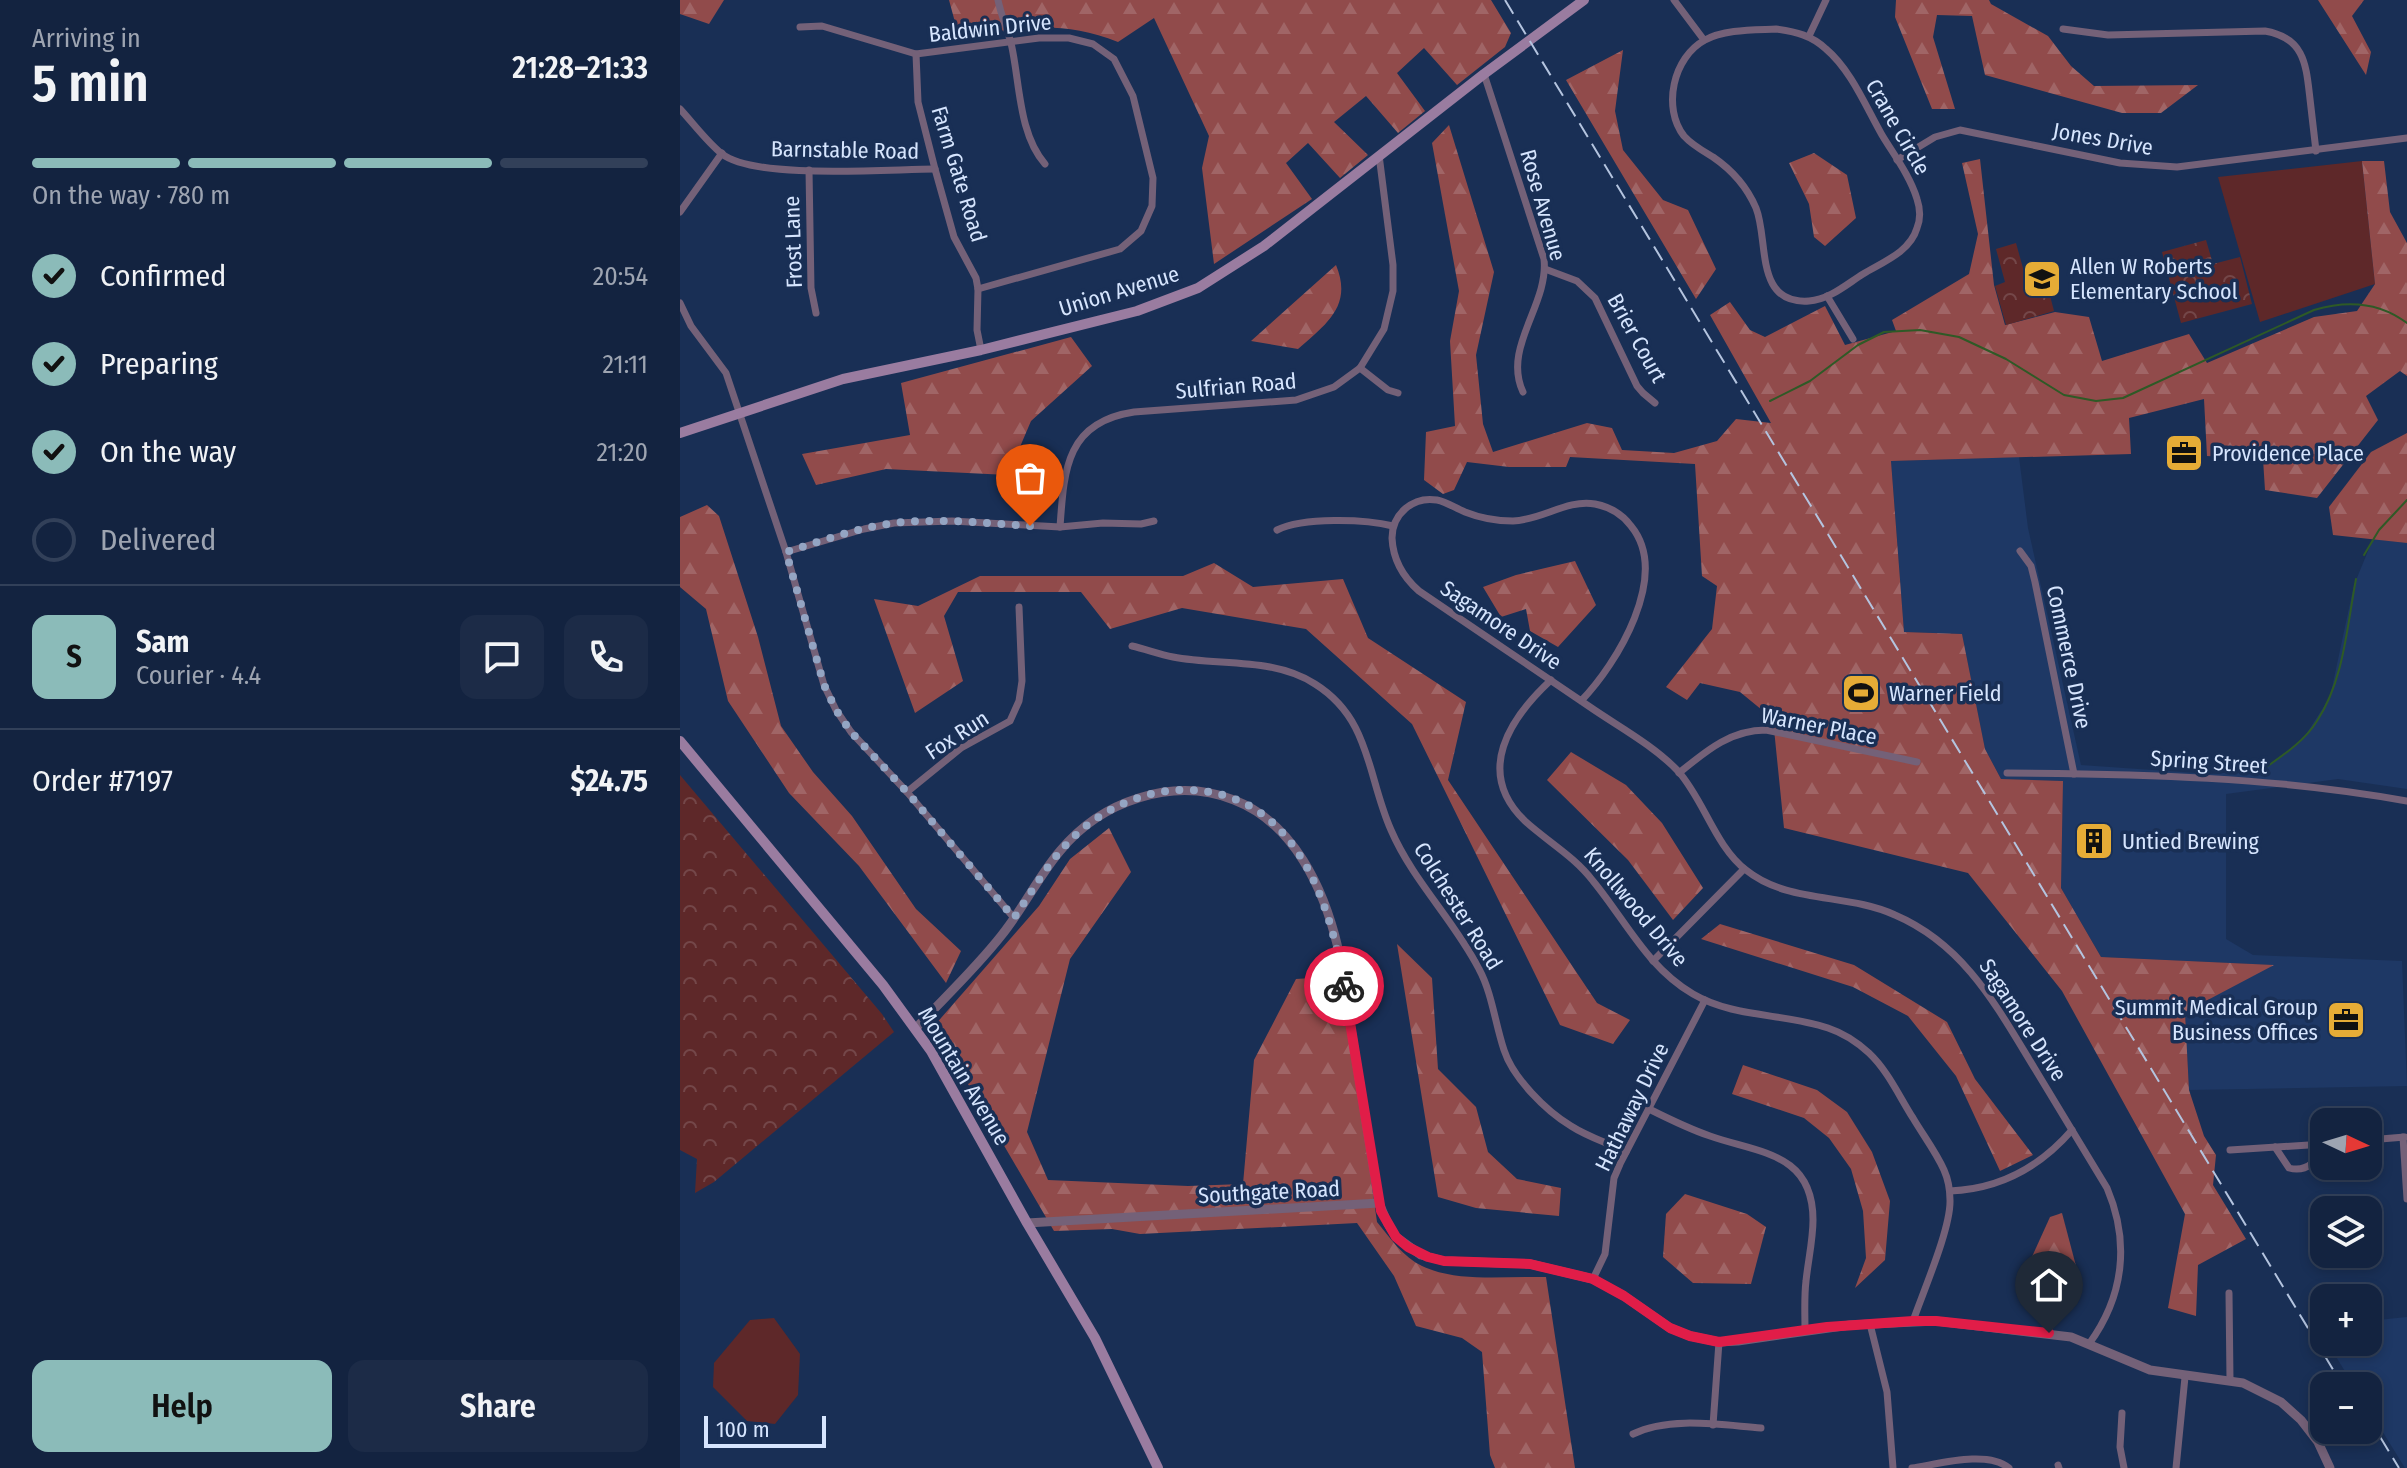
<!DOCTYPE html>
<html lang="en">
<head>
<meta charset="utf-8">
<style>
	:root { --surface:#132340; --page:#1c2b47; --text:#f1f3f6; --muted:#9da4b1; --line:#324059; --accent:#8bbbb9 }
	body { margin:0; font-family:"Fira Sans Condensed",sans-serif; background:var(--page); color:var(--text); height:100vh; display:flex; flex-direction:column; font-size:30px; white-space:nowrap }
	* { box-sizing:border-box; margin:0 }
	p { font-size:26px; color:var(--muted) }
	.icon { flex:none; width:44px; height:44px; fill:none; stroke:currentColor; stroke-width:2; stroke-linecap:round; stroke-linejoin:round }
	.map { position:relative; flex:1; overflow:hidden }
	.details { display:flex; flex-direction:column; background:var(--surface); width:680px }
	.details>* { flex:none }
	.needle { width:52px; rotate:94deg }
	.fabs { position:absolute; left:1630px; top:1108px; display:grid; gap:16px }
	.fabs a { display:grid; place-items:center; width:72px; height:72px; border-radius:16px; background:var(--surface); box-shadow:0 4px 12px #0003,0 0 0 2px var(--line); font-size:40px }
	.scale { position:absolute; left:24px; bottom:20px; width:122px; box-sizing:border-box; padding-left:8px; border:4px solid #d6e5fe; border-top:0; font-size:22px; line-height:28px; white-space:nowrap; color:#d6e5fe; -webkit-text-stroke:6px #192f55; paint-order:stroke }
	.pin { position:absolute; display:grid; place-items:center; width:68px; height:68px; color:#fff; margin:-82px -34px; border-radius:50% 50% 50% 0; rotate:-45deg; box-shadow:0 0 8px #0007 }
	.pin .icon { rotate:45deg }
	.courier { position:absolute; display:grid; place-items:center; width:80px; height:80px; margin:-40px; border:6px solid #e11d48; border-radius:50%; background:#fff; color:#222; box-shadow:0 2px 10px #0007 }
	.headline em { font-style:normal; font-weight:600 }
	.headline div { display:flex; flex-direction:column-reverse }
	.headline { display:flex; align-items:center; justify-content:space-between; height:136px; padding:0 32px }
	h1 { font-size:52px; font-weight:600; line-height:60px }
	.bar { display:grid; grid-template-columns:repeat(4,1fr); gap:12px 8px; align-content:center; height:96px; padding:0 32px }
	.bar i { height:10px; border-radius:6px; background:var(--line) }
	.bar .selected { background:var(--accent) }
	.bar p { grid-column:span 4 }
	.line { display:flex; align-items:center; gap:20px; padding:0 32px; border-top:2px solid var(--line) }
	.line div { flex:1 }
	.round { display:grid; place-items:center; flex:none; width:84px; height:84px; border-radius:16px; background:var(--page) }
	ol { padding:0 32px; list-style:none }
	li { display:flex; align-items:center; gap:24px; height:88px }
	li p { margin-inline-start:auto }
	li .icon { padding:8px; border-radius:50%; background:var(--accent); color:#111; stroke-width:4 }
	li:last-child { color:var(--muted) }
	li i { width:44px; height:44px; border:4px solid var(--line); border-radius:50% }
	.button { display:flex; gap:16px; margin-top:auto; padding:16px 32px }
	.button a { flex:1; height:92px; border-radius:16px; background:var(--accent); color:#111; font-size:32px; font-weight:600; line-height:92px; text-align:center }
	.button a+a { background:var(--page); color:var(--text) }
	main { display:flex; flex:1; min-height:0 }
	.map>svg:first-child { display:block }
	.built { fill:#1e3865 }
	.grass { fill:#5e2829 }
	.forest { fill:url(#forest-firs) }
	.park { fill:url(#park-crowns) }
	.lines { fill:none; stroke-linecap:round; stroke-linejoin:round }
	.stream { stroke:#2e5a26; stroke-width:2 }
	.minor { stroke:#746178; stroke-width:7 }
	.tertiary { stroke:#746178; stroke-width:9 }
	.secondary { stroke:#9a7ca0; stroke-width:10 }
	.rail { stroke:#b4c4df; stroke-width:2; stroke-dasharray:16 8; stroke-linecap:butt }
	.done { stroke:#94a5c3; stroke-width:8; stroke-dasharray:0 14.4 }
	.route { stroke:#e11d48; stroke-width:10 }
	.labels { text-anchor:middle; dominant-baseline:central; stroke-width:7; stroke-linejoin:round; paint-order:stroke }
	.street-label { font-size:22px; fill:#d6e5fe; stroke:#192f55 }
	.poi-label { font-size:22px; fill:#d6e5fe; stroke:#192f55; text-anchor:start }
</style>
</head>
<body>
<main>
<section class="details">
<div class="headline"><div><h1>5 min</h1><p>Arriving in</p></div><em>21:28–21:33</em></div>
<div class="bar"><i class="selected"></i><i class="selected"></i><i class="selected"></i><i></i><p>On the way · 780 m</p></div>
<ol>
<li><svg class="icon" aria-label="check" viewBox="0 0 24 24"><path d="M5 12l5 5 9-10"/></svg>Confirmed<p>20:54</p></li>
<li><svg class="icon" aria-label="check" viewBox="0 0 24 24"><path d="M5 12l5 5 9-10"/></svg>Preparing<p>21:11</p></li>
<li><svg class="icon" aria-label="check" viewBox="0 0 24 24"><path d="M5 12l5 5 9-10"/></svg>On the way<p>21:20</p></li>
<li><i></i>Delivered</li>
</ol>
<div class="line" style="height:144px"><b class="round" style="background:var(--accent);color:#111">S</b><div><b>Sam</b><p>Courier · 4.4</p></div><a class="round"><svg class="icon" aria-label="chat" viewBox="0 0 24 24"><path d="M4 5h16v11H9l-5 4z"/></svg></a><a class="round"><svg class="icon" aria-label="phone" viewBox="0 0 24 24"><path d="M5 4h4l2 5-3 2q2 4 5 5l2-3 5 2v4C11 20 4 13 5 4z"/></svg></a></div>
<div class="line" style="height:104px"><div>Order #7197</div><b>$24.75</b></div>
<div class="button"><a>Help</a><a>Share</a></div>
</section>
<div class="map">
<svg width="1727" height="1468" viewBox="0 0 1727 1468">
	<defs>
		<pattern id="forest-firs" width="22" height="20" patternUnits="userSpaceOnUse" patternTransform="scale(2)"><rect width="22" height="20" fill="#914b4b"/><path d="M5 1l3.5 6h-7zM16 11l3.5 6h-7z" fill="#a06566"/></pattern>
		<pattern id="park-crowns" width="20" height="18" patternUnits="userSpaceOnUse" patternTransform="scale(2)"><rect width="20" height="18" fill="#5e2829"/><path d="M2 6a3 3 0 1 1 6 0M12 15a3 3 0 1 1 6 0" fill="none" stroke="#744749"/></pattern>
	</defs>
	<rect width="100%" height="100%" fill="#192f55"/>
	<g class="built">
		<polygon points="1339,457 1348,528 1401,765 1530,774 1582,770 1623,739 1650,697 1674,585 1693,539 1727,543 1727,789 1658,779 1546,794 1546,939 1573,955 1722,961 1727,1086 1509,1090 1505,1012 1592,965 1421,957 1381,888 1383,781 1321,779 1305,749 1282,634 1224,632 1211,461"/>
		<polygon points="1727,1317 1727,1468 1725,1468 1688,1408 1688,1386 1674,1386 1647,1342 1688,1342 1688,1321"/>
	</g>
	<g class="grass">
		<polygon points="1682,161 1695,284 1580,322 1538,177"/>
		<polygon points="94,1318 120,1354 118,1395 95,1424 67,1421 33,1387 34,1363 70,1320"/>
	</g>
	<g class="forest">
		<polygon points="0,0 44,0 29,24 0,14"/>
		<path d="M 269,0 L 811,0 L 831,33 L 825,47 L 777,85 L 744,48 L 717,73 L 745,111 L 718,133 L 686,96 L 654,122 L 688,155 L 660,178 L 628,143 L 606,163 L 632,199 L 534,264 L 522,168 L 529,136 L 474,18 L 438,42 C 381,19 338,28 279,37 Z"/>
		<polygon points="1216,0 1309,0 1311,4 1368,36 1391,66 1414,86 1518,85 1481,113 1442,113 1305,75 1292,16 1257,15 1253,37 1275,109 1252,109 1215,17"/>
		<polygon points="1638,0 1684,0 1672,16 1691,52 1686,75"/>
		<polygon points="943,50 935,111 943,150 983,200 1008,210 1036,269 1016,299 886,80"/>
		<polygon points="769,125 814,272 796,355 803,424 813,452 907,423 932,428 942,450 994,453 1037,441 1056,419 1091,423 1030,315 1050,302 1070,330 1085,337 1145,306 1165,345 1216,331 1212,320 1289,274 1298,234 1282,163 1300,159 1314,285 1325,325 1375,312 1409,317 1422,361 1509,334 1527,363 1634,317 1677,311 1695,284 1682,161 1704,161 1710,212 1727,243 1727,376 1720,371 1686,396 1698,420 1637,498 1585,490 1583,459 1527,456 1524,399 1449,418 1451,454 1211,461 1224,632 1282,634 1305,749 1321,779 1383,781 1381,888 1421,957 1594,965 1505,1012 1509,1090 1524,1136 1536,1155 1533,1185 1566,1239 1518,1265 1516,1316 1488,1308 1505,1214 1382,991 1288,873 1104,828 1093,719 1060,692 1020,683 1007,700 986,687 1032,629 1037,586 1022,576 1015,464 890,457 886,467 829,467 787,462 774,490 763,494 744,480 746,432 775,426 770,341 779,291 752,143"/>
		<polygon points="1134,153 1167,175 1176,218 1145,246 1134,237 1129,204 1109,163"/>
		<path d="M 656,265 C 673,306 646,324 618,349 L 571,341 Z"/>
		<polygon points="391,337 412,366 351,421 328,475 206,469 136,485 122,454 230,435 221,383"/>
		<polygon points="1727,433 1727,543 1653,535 1649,507 1691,452"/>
		<polygon points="27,505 39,516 78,637 101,726 133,772 172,816 236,909 281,951 266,983 179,866 109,793 48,701 26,609 0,587 0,517"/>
		<polygon points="895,561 916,605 878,647 850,631 846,609 821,617 803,587 836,575"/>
		<polygon points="534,563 573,587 663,579 688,638 786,702 768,780 917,1003 950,1020 933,1044 880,1025 732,724 626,629 502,608 430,629 401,592 278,592 264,616 283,681 235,713 194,599 238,606 300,576 503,576"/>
		<polygon points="891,752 946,785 982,823 1023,888 993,920 948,860 867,780"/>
		<path d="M 429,828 L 451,872 L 390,959 L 347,1132 L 368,1180 L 508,1186 L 563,1184 L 574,1060 L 616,979 L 662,976 L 697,1222 C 710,1238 723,1257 742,1266 C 778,1283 826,1276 866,1277 L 895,1468 L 815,1468 L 810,1455 L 802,1352 L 782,1338 L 736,1326 L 714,1276 L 677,1223 L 460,1234 L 432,1229 L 374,1231 L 254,1026 L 359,906 L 390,859 Z"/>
		<polygon points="1040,924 1174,965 1267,1022 1295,1079 1353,1155 1320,1171 1276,1076 1228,1016 1173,987 1021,939"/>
		<polygon points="717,944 752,978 758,1069 796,1107 808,1152 837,1179 881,1188 879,1216 796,1208 758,1197"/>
		<polygon points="1063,1065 1137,1090 1167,1112 1192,1152 1210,1201 1205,1260 1175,1288 1186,1258 1183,1211 1171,1169 1149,1138 1124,1118 1052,1094"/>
		<polygon points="1005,1194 1067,1214 1086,1227 1071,1284 1013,1283 983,1257 986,1214"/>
		<polygon points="1382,1213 1396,1266 1389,1278 1341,1281 1370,1217"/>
	</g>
	<g class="park">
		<polygon points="1526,240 1533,264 1560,257 1572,304 1501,323 1482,252"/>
		<polygon points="1336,243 1351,297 1369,292 1374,311 1326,325 1315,286 1325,282 1316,249"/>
		<polygon points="0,775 202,1014 214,1032 34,1182 15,1193 17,1159 0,1150"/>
	</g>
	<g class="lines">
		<g class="stream">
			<path d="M 1090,401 L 1130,381 L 1178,345 L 1204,332 L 1240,330 L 1279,337 L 1326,359 L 1384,395 L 1416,401 L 1443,398 L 1634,310 C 1667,300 1699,302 1727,323"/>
			<polyline points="1684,555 1699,530 1727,500"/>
			<path d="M 1582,770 C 1602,756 1624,742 1637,721 C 1664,680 1667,626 1676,579"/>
		</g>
		<g class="minor">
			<path d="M 318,0 C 321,15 327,28 331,43 C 340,81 338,133 365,164"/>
			<polyline points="994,0 1024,40"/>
			<polyline points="120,27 142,26 236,54 359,38 389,38 413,44 434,59 453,96 473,178 472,206 461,231 440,249 298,289"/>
			<path d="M 1096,29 C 1116,32 1131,35 1146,49 C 1171,70 1186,107 1202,135 C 1214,155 1230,176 1237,199 C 1240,208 1241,218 1237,228 C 1230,252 1203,262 1183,274 C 1167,284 1149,300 1129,301 C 1074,305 1089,240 1076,208 C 1067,187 1052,170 1033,157 C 1023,151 1012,145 1004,136 C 982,108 993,57 1025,40 C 1044,29 1075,30 1096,29 Z"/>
			<path d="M 1383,29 L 1428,35 L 1585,31 C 1625,38 1626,65 1630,99 C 1632,116 1634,134 1636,151"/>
			<polyline points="1129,36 1146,0"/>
			<polyline points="236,54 238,102 255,169 274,237 296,278 298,289 297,330 301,350"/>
			<path d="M 804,74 L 864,259 C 869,305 822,347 843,392"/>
			<path d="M 0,109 C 13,123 27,142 42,154 C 76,180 209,169 255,169"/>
			<polyline points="1217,160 1255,137 1280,130 1440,163 1497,167 1727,138"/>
			<polyline points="129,170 131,288 136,313"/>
			<polyline points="0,212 42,153"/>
			<polyline points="865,269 897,281 915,298 957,386 963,393 975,403"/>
			<polyline points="1147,296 1173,339"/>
			<polyline points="0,303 11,326 46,373 106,552 144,685 156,710 171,732 227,792 334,918"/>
			<polyline points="680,368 708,390 718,393"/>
			<path d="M 380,527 C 384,470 386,422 454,412 L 616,400 L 654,387 L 680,368 L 704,329 L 713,291 L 713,265 L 699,155"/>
			<path d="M 597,530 C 623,517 685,519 713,526"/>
			<polyline points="1340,551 1351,566 1355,582 1394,774"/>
			<polyline points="106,552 184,529 214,523 272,521 380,527 423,523 461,524 474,521"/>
			<path d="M 452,646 C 465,649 479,654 493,657 C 539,666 593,657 635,684 C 691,719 687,776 711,830 C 733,881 774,920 799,969 C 812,993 815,1023 824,1050 C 833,1078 866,1111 891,1126 C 908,1137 928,1143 946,1152"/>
			<path d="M 871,680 C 830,718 794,772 845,821 C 868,842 894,856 913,881 C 946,921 967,967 1013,994 C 1054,1018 1103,1013 1148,1028 C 1163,1033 1177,1042 1189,1053 C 1208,1071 1219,1096 1233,1118 C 1243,1135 1256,1152 1264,1170 C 1268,1179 1270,1190 1270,1200 C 1271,1228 1243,1292 1233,1321"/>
			<path d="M 901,701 C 937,664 991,575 951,526 C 943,515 930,507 915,504 C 887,499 862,520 833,521 C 816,521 800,518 785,512 C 775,508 767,502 757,500 C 733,496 712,514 712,538 C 713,560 723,577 739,591 C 796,630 853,668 910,707 C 939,727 973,745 998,771 C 1024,800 1035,846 1066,870 C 1108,904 1168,893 1215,915 C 1285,945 1317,1007 1355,1069 C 1379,1108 1403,1148 1427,1188 C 1450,1242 1444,1296 1409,1344"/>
			<path d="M 999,773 C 1026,751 1050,730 1086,730 L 1237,762"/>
			<path d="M 1327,773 C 1460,774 1596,777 1727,801"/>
			<polyline points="227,792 281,748 330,721 339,701 342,681 339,607"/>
			<polyline points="973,961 1064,869"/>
			<path d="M 969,1109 C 989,1119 1009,1129 1030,1136 C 1078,1153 1133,1152 1133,1220 C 1133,1240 1128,1261 1126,1281 C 1124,1297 1125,1314 1125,1330"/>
			<polyline points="1723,1137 1727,1199"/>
			<polyline points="1688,1140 1725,1137"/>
			<path d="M 1595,1147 L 1609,1168 C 1627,1173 1639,1160 1644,1144"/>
			<polyline points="1550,1150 1644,1144"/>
			<path d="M 1270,1191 C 1319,1189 1360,1167 1392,1130"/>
			<polyline points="913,1279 925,1254 934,1178 940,1164 1025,1000"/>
			<polyline points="1549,1293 1550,1380"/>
			<polyline points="1190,1324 1207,1392 1213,1468"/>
			<polyline points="1442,1413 1440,1447 1444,1468"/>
			<polyline points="1033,1425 1039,1342"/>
			<path d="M 953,1434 C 990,1416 1041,1425 1081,1428"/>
			<polyline points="1378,1465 1379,1468"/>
			<path d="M 1232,1468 C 1259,1464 1307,1450 1329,1468"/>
			<polyline points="1496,1468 1505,1377"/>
		</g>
		<g class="tertiary">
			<path d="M 235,1029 C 264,998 295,969 321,936 C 343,909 358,877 380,851 C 421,801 493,776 554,800 C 614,823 644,889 658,948 L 699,1203 L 708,1224 L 716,1237 L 741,1255 L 764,1261 L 850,1264 L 913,1279 L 944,1296 L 990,1328 L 1010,1336 L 1039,1342 L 1058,1341 L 1170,1325 L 1256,1321 L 1391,1337 L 1470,1370 L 1563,1383 L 1601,1402 L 1621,1420 L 1638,1442 L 1650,1468"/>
			<polyline points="347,1223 699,1203"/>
		</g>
		<g class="secondary">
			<polyline points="0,433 163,379 301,350 457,311 518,288 584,246 804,74 904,0"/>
			<polyline points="0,741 203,985 251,1051 347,1223 415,1338 478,1468"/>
		</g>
		<g class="rail">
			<polyline points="825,0 1663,1386"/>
			<polyline points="1688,1417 1719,1468"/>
		</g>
	</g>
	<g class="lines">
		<path class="done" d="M 350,526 C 305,523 259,518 214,523 C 177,528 141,541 106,552 L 144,685 L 156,710 L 171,732 L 227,792 L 334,918 C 357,884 376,848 410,823 C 437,803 473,789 507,790 C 613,791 650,899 664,986"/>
		<polyline class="route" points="664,986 701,1211 716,1237 728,1247 748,1257 764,1261 850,1264 913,1279 944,1296 990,1328 1010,1336 1039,1342 1147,1327 1233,1321 1256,1321 1369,1333"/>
	</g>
	<defs>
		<symbol id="school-square" viewBox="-11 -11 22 22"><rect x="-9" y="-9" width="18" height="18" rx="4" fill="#e6ac36" stroke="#192f55"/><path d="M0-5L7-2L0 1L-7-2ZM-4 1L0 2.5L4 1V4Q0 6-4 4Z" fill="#111"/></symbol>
		<symbol id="office-square" viewBox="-11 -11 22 22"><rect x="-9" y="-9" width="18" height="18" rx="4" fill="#e6ac36" stroke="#192f55"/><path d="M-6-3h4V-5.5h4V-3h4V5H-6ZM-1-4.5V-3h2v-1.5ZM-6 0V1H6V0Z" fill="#111"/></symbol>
		<symbol id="stadium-square" viewBox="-11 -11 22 22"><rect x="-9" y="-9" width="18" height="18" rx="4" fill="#e6ac36" stroke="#192f55"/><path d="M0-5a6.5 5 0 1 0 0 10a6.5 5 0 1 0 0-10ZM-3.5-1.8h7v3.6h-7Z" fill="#111"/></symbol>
		<symbol id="building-square" viewBox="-11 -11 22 22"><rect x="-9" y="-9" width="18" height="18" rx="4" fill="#e6ac36" stroke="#192f55"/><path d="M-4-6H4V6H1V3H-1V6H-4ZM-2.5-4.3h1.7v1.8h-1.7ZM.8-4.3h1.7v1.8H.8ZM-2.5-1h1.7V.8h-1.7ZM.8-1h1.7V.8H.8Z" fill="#111"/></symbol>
	</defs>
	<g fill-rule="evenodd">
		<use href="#school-square" x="1340" y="257" width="44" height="44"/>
		<use href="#office-square" x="1482" y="431" width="44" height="44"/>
		<use href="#stadium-square" x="1159" y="671" width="44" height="44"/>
		<use href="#building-square" x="1392" y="819" width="44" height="44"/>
		<use href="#office-square" x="1644" y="998" width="44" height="44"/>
	</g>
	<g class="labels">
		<g class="street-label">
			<text transform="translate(310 28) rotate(-6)">Baldwin Drive</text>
			<text transform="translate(1218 127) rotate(60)">Crane Circle</text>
			<text transform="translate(1423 139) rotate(10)">Jones Drive</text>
			<text transform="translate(165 150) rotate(1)">Barnstable Road</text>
			<text transform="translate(279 174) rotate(73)">Farm Gate Road</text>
			<text transform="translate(863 205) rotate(74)">Rose Avenue</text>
			<text transform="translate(113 242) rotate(-92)">Frost Lane</text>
			<text transform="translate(439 291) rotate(-17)">Union Avenue</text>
			<text transform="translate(957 338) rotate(61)">Brier Court</text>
			<text transform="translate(556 386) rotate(-5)">Sulfrian Road</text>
			<text transform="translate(821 625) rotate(34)">Sagamore Drive</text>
			<text transform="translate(1389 657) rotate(78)">Commerce Drive</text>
			<text transform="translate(1139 726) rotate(11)">Warner Place</text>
			<text transform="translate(277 735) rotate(-33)">Fox Run</text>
			<text transform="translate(1529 762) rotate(4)">Spring Street</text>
			<text transform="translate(778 906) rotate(58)">Colchester Road</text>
			<text transform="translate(956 907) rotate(50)">Knollwood Drive</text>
			<text transform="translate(1343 1020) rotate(57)">Sagamore Drive</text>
			<text transform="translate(284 1076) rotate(59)">Mountain Avenue</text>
			<text transform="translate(952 1107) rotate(-64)">Hathaway Drive</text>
			<text transform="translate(589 1192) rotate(-3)">Southgate Road</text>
		</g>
		<g class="poi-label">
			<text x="1390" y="266">Allen W Roberts<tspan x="1390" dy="25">Elementary School</tspan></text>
			<text x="1532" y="453">Providence Place</text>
			<text x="1209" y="693">Warner Field</text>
			<text x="1442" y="841">Untied Brewing</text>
			<text x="1638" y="1007" text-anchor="end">Summit Medical Group<tspan x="1638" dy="25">Business Offices</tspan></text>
		</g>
	</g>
</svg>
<div class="fabs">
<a><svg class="needle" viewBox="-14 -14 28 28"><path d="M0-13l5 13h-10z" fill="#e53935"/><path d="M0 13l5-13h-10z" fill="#9da4b1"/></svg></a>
<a><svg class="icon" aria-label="layers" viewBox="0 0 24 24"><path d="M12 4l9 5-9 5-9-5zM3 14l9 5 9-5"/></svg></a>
<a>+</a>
<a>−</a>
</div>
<div class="scale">100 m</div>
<div class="pin" style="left:350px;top:526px;background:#ea580c"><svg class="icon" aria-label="bag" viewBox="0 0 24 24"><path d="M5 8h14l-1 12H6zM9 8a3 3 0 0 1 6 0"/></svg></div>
<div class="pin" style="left:1369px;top:1333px;background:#1f2937"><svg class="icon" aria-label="home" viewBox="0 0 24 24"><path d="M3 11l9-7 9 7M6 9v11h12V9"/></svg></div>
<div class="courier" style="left:664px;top:986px"><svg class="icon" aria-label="bike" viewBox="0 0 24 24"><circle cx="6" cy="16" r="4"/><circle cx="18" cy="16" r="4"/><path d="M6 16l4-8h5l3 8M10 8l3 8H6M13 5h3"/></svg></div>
</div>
</main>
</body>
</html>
